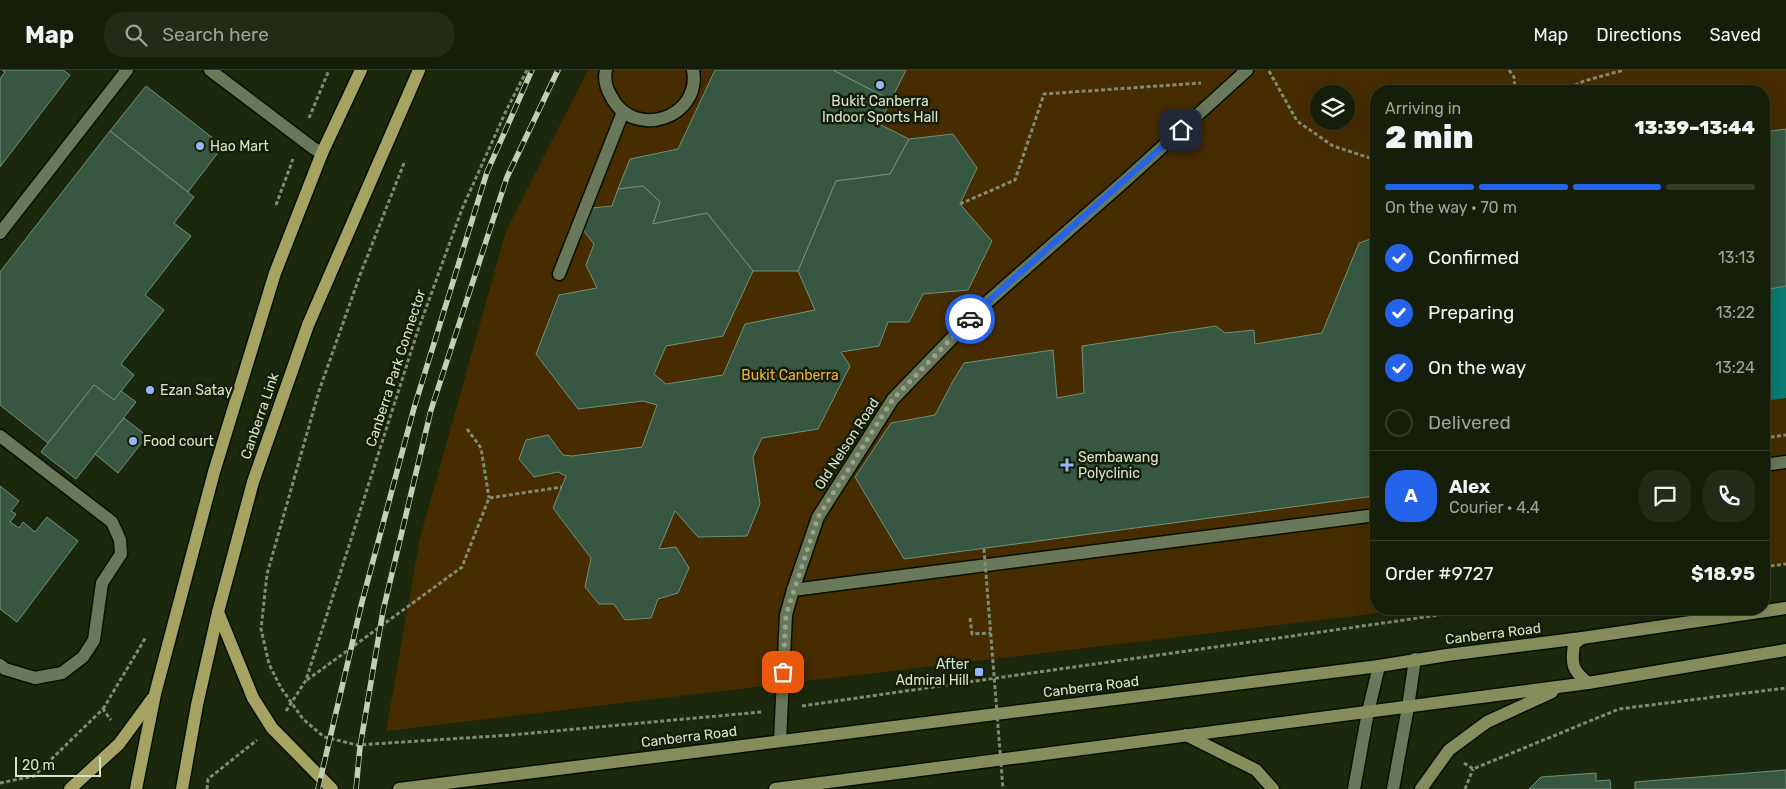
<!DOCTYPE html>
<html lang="en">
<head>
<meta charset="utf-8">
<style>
	:root { --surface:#151e09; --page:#222b17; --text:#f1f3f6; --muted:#9da29c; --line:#343c2a; --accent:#2563eb }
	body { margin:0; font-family:Rubik,sans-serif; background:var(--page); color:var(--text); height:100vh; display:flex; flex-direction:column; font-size:19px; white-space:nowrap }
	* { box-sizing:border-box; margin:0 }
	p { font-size:16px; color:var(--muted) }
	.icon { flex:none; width:28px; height:28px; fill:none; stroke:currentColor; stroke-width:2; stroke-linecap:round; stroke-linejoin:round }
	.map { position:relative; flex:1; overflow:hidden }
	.sheet { position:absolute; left:1370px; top:15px; width:400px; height:530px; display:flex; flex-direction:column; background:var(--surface); border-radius:20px; box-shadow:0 5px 20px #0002,0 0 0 1px var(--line) }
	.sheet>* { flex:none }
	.fabs { position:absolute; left:1310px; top:15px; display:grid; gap:10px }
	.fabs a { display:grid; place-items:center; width:45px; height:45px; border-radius:50%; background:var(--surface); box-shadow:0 5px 20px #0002,0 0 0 1px var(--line); font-size:25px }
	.scale { position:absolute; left:15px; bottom:12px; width:86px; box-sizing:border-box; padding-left:5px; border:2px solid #dae3d1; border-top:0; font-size:14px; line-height:18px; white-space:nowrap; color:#dae3d1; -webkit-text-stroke:4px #131e04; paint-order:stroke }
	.pin { position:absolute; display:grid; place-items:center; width:42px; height:42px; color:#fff; margin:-21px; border-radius:10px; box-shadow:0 2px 8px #0006 }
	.courier { position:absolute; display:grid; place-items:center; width:50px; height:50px; margin:-25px; border:4px solid #2563eb; border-radius:50%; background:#fff; color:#222; box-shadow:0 1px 6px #0007 }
	.overview em { font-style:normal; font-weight:800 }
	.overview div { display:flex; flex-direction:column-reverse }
	.overview { display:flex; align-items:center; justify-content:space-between; height:85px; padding:0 15px }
	h1 { font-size:32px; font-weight:800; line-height:38px }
	.bar { display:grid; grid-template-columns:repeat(4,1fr); gap:8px 5px; align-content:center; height:60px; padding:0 15px }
	.bar i { height:6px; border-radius:4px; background:var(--line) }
	.bar .active { background:var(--accent) }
	.bar p { grid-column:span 4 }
	.line { display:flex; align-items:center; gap:12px; padding:0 15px; border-top:1px solid var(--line) }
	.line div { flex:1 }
	.round { display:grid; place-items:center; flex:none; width:52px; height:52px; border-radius:20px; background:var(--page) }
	ol { padding:0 15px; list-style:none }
	li { display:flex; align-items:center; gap:15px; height:55px }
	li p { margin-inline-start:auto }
	li .icon { padding:5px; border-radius:50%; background:var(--accent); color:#fff; stroke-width:4 }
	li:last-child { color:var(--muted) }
	li i { width:28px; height:28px; border:2px solid var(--line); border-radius:50% }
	header { display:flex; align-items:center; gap:30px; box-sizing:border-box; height:70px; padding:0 25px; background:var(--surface); border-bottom:1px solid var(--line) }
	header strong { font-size:24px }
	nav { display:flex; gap:28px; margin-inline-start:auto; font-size:18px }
	.search { width:350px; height:45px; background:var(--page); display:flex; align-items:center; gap:12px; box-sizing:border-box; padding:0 18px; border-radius:20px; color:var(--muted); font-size:19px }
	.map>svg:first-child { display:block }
	.green { fill:#472c00; fill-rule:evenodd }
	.water { fill:#097b6f }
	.building { fill:#385743; stroke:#6f917b }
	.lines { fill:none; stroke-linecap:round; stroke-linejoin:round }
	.service-casing { stroke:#061000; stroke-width:15 }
	.minor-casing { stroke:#061000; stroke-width:15 }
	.secondary-casing { stroke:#061000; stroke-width:15 }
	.primary-casing { stroke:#061000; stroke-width:15 }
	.path { stroke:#808b74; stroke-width:3; stroke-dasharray:4 2.5; stroke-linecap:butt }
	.service { stroke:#697859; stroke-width:12 }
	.minor { stroke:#697859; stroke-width:12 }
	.secondary { stroke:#868d5d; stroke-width:12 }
	.primary { stroke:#a4a361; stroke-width:12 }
	.rail-casing { stroke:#c4cdba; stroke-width:5.5 }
	.rail { stroke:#131e04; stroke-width:4; stroke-dasharray:11; stroke-linecap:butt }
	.path-bridge { stroke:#808b74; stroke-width:3; stroke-dasharray:4 2.5; stroke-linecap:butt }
	.done { stroke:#98a28c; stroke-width:5; stroke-dasharray:0 9 }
	.route { stroke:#2563eb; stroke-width:6 }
	.poi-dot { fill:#94b7fd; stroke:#131e04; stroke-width:2 }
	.labels { text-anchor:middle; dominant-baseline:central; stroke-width:5; stroke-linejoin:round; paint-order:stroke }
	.poi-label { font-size:14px; fill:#dae3d1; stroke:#131e04; text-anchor:start }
	.street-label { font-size:14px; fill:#dae3d1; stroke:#131e04 }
	.park-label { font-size:14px; fill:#f5b043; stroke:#131e04 }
</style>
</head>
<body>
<header>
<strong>Map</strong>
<div class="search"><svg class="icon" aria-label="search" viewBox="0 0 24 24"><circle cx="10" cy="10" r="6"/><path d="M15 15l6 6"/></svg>Search here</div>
<nav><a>Map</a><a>Directions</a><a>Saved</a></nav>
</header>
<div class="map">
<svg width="1786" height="719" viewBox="0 0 1786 719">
	<rect width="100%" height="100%" fill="#1c280c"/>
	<path class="green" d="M 588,0 L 1786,0 L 1786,494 L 1764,497 L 1764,21 L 1376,21 L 1376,539 L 1413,539 L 386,661 L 420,468 L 506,161 ZM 1319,24 L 1346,24 L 1346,51 L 1319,51 Z"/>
	<polygon class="water" points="1786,216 1786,328 1764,331 1764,220"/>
	<g class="building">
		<polygon points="2,0 63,0 70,5 0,97 0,9 5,2"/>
		<polygon points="715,0 833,0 891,30 879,54 909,69 890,104 836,111 798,201 753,201 707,143 653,154 660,132 643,116 618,119 630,89 678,79"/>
		<polygon points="833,0 906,0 891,30"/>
		<polygon points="146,16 223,76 188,122 110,61"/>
		<polygon points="1786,59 1786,216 1764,220 1764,62"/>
		<polygon points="110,61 194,127 174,153 191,166 145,225 164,240 121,294 134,305 114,330 94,315 48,373 0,335 0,202"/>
		<polygon points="953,64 977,98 960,134 992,171 968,220 923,224 909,252 888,252 879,276 841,282 850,296 818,359 762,368 753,387 760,434 747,466 698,467 675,441 659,479 676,477 689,498 678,523 658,529 651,548 625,550 614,534 599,534 585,517 591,488 553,438 566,406 558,402 534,407 519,389 526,370 548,365 563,385 572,386 642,377 657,335 643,331 578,339 536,284 559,225 597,218 586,195 594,174 583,160 592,138 612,136 618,119 643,116 660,132 653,154 707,143 753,201 723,266 666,276 654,304 666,314 723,305 745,254 815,240 798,201 836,111 890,104 909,69"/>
		<polygon points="1376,167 1376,421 1374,426 904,489 855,407 891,353 935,345 953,311 964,293 1053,280 1057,328 1084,323 1082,276 1216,256 1225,263 1254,260 1255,274 1322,263 1359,173"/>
		<polygon points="94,315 114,330 121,321 136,332 76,409 41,382"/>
		<polygon points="124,348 147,366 118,403 95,384"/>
		<polygon points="0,416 19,431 11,441 16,444 10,452 19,458 23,452 35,462 47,447 78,471 17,552 0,539"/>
		<polygon points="1786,700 1786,719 1635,719 1635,712"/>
		<polygon points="1596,703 1596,711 1610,710 1611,719 1529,719 1541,707"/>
	</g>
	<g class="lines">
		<defs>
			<g id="service">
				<polyline points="210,0 313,78 322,83"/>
				<path d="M 606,0 C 604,9 606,18 611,26 C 633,71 702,48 693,0"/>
				<polyline points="0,163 127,0"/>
				<polyline points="559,204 623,42"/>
				<polyline points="0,366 112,452 120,470 121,484 102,513 94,570 83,587 62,603 35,608 5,599 0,595"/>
				<polyline points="1764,395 1786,392"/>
				<polyline points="793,520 1376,445"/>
			</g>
			<g id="minor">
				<polyline points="780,671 786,545 793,520 818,447 893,329 984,235 1127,109 1247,0"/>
				<polyline points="1354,719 1368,642 1379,596"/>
				<polyline points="1393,719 1408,637 1415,589"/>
			</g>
			<g id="secondary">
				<path d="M 1582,568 L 1574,574 C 1571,594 1572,600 1588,613"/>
				<polyline points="1186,665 1256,700 1273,719"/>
				<polyline points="399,719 1379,596 1447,585 1582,568 1786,538"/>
				<polyline points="775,719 1588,613 1786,580"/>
				<polyline points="1421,719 1449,680 1487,652 1552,622"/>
			</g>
			<g id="primary">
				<polyline points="218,542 253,628 272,658 332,719"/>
				<polyline points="70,719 119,674 152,629"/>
				<polyline points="136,719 155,624 214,402 275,203 322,83 361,0"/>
				<polyline points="182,719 197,635 218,542 253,412 308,255 419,0"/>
			</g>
		</defs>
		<use href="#service" class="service-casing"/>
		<use href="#minor" class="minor-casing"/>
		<use href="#secondary" class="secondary-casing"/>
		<use href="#primary" class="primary-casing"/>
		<g class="path">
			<polyline points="1509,0 1514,7 1515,21"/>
			<polyline points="1269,1 1297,51 1333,76 1376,90"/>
			<polyline points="1563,21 1584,11 1624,0"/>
			<polyline points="309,48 329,0"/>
			<polyline points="404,93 360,205 319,321 267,504 261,559 269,594 281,618 303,649 324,667 357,675 511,665 761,642"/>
			<polyline points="960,134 1015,110 1044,24 1201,13"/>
			<polyline points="276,135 293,89"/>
			<polyline points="467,359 481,378 489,428"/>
			<polyline points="1764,368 1786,365"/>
			<polyline points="1764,497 1786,494"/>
			<polyline points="970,548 972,564 991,563"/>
			<polyline points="307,610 462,497 489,428 562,417"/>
			<path d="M 802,636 C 1028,603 1254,572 1480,539"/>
			<polyline points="103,639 146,567"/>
			<polyline points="286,641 306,610 417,263 462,139 506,41 527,0"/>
			<polyline points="1464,693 1473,699 1619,639 1786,618"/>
			<polyline points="0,713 34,706 103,639 111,650"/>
			<polyline points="207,719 208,709 257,670"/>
			<polyline points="1465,719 1473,699"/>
		</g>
		<use href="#service" class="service"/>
		<use href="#minor" class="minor"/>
		<use href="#secondary" class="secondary"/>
		<use href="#primary" class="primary"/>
		<defs>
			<g id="rail">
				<polyline points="318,719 362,532 414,338 487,102 532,0"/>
				<polyline points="356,719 360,677 383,541 431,340 507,107 558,0"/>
			</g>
		</defs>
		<use href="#rail" class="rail-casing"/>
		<use href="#rail" class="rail"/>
		<polyline class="path-bridge" points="984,479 1003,719"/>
	</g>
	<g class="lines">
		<polyline class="done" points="783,602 786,545 818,447 893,329 970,249"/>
		<polyline class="route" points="970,249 984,235 1181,60"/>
	</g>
	<g class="poi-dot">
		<circle cx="880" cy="15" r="5"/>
		<circle cx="200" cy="76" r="5"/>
		<circle cx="150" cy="320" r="5"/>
		<circle cx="133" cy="371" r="5"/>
		<path d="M1064.5 387.5h5v5h5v5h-5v5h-5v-5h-5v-5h5z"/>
		<rect x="974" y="597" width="10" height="10" rx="2.5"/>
	</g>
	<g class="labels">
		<g class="poi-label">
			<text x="880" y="31" text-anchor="middle">Bukit Canberra<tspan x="880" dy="16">Indoor Sports Hall</tspan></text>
			<text x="210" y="76">Hao Mart</text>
			<text x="160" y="320">Ezan Satay</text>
			<text x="143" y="371">Food court</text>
			<text x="1078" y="387">Sembawang<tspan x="1078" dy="16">Polyclinic</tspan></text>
			<text x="969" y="594" text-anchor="end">After<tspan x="969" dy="16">Admiral Hill</tspan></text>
		</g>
		<g class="street-label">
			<text transform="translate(396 298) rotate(-72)">Canberra Park Connector</text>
			<text transform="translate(260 346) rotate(-71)">Canberra Link</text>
			<text transform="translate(847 374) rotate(-57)">Old Nelson Road</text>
			<text transform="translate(1493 564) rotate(-7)">Canberra Road</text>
			<text transform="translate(1091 617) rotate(-7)">Canberra Road</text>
			<text transform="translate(689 667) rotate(-7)">Canberra Road</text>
		</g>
		<g class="park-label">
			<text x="790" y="305">Bukit Canberra</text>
		</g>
	</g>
</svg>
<div class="fabs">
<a><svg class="icon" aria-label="layers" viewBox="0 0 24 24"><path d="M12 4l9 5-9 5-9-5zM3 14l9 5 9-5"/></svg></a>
</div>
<div class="scale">20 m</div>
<div class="pin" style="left:783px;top:602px;background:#ea580c"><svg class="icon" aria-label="bag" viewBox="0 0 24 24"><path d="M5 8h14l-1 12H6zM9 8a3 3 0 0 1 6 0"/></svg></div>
<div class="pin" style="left:1181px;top:60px;background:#1f2937"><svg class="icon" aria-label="home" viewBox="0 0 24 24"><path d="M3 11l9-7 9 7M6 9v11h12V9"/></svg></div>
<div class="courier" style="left:970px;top:249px"><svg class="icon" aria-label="car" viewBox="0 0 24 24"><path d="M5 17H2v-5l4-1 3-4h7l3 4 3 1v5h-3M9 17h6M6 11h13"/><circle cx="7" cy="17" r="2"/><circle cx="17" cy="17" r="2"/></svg></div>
<section class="sheet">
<div class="overview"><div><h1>2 min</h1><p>Arriving in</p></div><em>13:39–13:44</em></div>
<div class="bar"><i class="active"></i><i class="active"></i><i class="active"></i><i></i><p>On the way · 70 m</p></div>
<ol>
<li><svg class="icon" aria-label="check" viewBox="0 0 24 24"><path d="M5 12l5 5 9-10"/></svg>Confirmed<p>13:13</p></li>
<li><svg class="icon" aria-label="check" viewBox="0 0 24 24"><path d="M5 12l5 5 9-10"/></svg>Preparing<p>13:22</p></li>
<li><svg class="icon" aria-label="check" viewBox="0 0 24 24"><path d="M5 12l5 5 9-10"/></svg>On the way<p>13:24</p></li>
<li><i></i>Delivered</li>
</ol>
<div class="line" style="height:90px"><b class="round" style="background:var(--accent);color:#fff">A</b><div><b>Alex</b><p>Courier · 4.4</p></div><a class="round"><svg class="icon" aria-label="chat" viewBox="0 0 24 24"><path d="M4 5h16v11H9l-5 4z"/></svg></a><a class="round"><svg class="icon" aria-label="phone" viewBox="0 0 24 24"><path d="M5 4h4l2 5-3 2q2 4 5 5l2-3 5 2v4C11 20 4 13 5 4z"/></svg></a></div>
<div class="line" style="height:65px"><div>Order #9727</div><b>$18.95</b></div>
</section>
</div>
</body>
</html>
